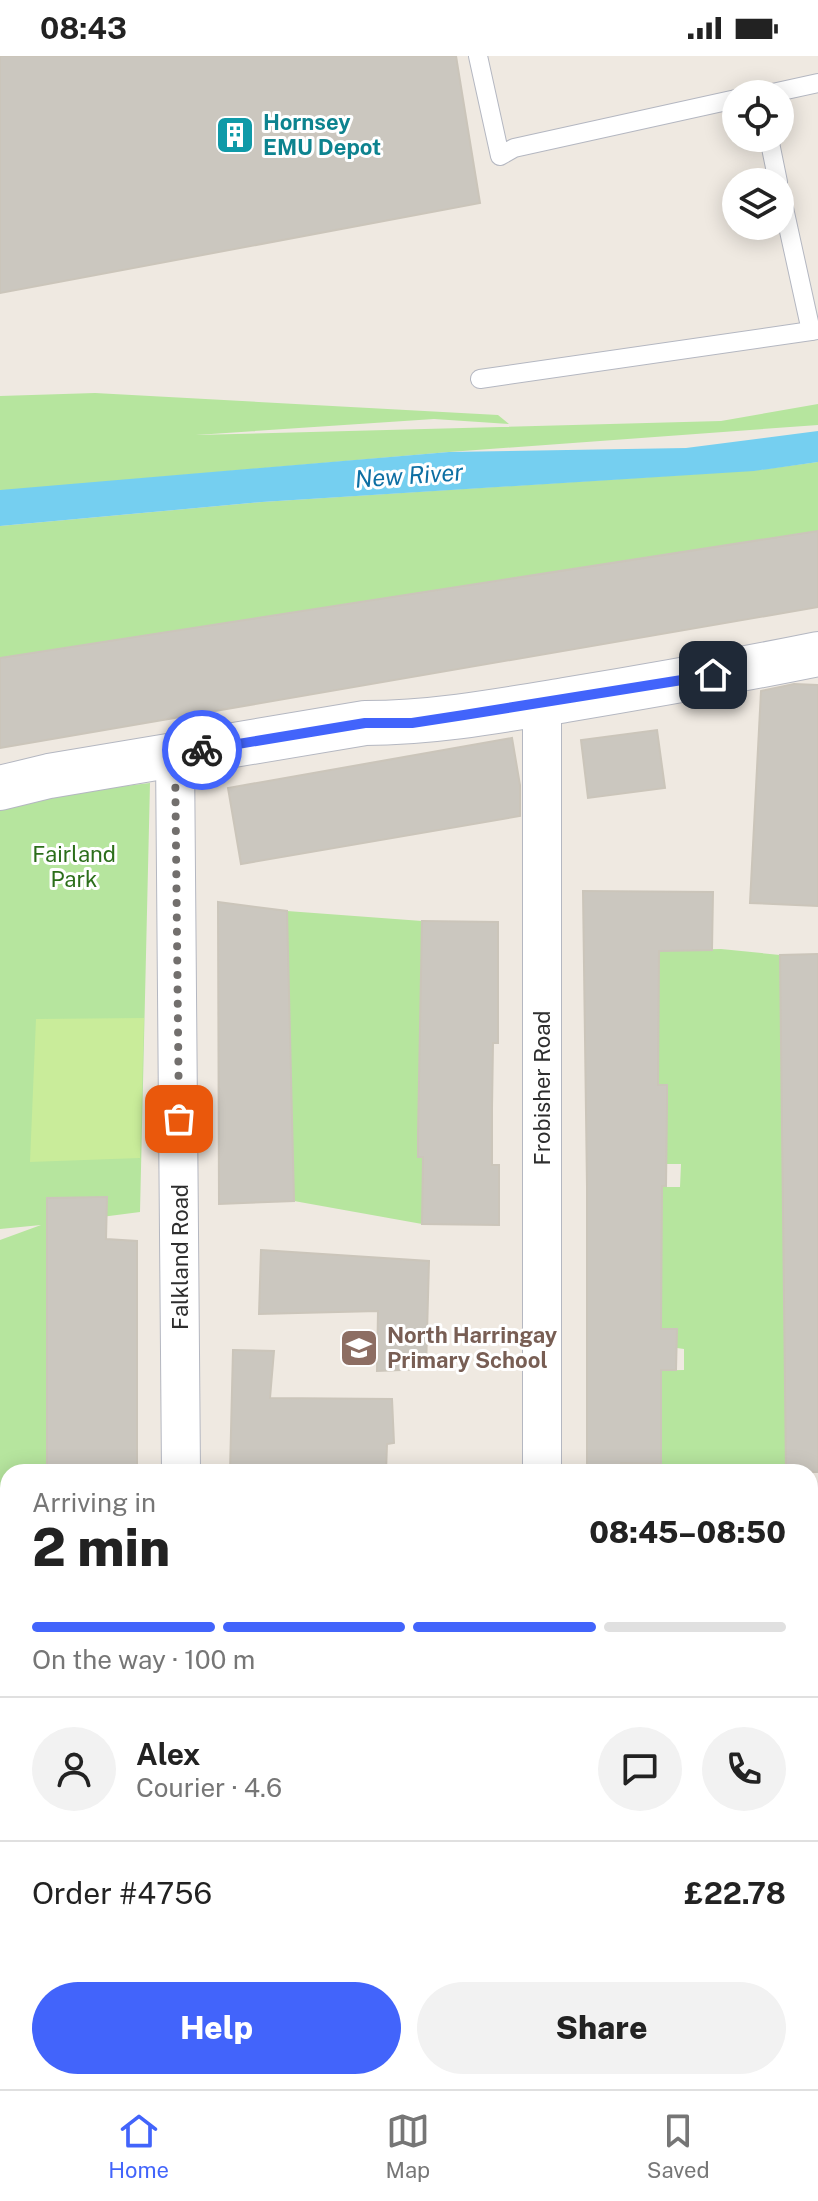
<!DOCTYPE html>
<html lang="en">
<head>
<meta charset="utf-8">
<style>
	:root { --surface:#fff; --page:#f2f2f2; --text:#222; --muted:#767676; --line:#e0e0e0; --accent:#4264fb }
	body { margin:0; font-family:"Public Sans",sans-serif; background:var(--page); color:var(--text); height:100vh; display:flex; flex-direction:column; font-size:30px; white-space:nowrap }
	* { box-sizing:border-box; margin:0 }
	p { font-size:26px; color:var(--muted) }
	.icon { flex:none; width:44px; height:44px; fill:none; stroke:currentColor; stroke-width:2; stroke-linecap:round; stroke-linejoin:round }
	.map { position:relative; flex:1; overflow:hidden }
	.panel { position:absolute; left:0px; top:1408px; width:818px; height:626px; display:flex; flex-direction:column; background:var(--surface); border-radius:24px 24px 0 0; box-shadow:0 4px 20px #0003 }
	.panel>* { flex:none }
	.buttons { position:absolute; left:722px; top:24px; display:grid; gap:16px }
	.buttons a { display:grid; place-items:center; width:72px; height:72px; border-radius:50%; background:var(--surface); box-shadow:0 4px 20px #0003; font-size:40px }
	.pin { position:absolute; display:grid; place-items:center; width:68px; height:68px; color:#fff; margin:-34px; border-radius:16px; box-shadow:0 4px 12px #0006 }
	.courier { position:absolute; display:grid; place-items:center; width:80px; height:80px; margin:-40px; border:6px solid #4264fb; border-radius:50%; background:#fff; color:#222; box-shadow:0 2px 10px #0007 }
	.summary em { font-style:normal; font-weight:800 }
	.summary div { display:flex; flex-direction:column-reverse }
	.summary { display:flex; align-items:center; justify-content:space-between; height:136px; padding:0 32px }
	h1 { font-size:52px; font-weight:800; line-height:60px }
	.bar { display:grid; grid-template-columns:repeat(4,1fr); gap:12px 8px; align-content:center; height:96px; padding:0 32px }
	.bar i { height:10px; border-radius:6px; background:var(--line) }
	.bar .current { background:var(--accent) }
	.bar p { grid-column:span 4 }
	.line { display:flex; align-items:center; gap:20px; padding:0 32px; border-top:2px solid var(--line) }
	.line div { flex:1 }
	.round { display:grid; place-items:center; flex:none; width:84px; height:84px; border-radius:42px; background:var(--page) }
	.action { display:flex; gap:16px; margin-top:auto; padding:16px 32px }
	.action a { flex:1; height:92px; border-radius:48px; background:var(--accent); color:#fff; font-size:32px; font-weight:800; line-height:92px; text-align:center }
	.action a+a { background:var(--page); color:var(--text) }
	.status { display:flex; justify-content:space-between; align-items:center; height:56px; padding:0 40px; background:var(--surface); direction:ltr }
	.status svg { height:22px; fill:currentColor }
	.tab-bar { display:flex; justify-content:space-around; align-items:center; height:112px; border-top:2px solid var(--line); background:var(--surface); font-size:22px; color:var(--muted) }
	.tab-bar a { display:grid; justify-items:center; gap:4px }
	.tab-bar .current { color:var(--accent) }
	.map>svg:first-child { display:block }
	.green { fill:#b6e59e }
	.pitch { fill:#c9ec9a }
	.water { fill:#75cff0 }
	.building { fill:#cbc7bf; stroke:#cbc5ba; stroke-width:2 }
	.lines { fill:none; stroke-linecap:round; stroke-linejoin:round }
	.lane-casing { stroke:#b4b7c1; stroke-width:20 }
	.street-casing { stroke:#b4b7c1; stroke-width:40 }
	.secondary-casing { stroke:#b4b7c1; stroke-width:46 }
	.lane { stroke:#fff; stroke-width:18 }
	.street { stroke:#fff; stroke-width:38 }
	.secondary { stroke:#fff; stroke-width:44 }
	.done { stroke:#726f6d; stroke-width:8; stroke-dasharray:0 14.4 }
	.route { stroke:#4264fb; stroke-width:10 }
	.labels { text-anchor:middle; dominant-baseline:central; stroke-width:6; stroke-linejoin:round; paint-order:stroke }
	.culture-label { font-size:22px; font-weight:bold; fill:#0d838f; stroke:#fff; text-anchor:start }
	.park-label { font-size:22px; fill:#2c6e1b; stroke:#fff }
	.street-label { font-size:22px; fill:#2e2e2e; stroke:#fff }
	.education-label { font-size:22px; font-weight:bold; fill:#785e54; stroke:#fff; text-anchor:start }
	.water-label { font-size:24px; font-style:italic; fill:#0d6fa3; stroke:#fff }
</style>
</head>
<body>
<div class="status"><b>08:43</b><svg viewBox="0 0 49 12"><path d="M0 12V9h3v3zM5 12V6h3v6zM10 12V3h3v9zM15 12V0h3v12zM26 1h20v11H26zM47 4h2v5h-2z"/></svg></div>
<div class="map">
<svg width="818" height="2033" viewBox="0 0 818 2033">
	<rect width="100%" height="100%" fill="#efe9e1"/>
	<g class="green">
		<polygon points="95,337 498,359 509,368 434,363 196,379 721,365 818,348 818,369 449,396 0,435 0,340"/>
		<polygon points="818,406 818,475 0,602 0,470 262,446 758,414"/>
		<polygon points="150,727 140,1156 47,1168 47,1416 8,1416 8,2026 48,2026 48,2033 0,2033 0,1184 41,1169 0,1173 0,745"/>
		<polygon points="287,855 422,865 422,1168 294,1145"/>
		<polygon points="721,893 780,899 786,1416 622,1416 621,1407 661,1407 661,1375 621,1356 661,1357 661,1324 621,1315 684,1314 684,1293 677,1292 677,1273 661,1273 631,1207 662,1207 662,1181 640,1180 625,1131 680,1131 681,1108 661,1108 667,1062 666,1029 627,1029 622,895"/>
		<rect x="316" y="2026" width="106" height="7"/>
		<rect x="667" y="2026" width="125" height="7"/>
	</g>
	<polygon class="pitch" points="144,962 140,1102 30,1106 36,963"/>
	<polygon class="water" points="818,375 818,406 754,415 262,446 0,470 0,434 449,396 686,392"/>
	<g class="building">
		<polygon points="0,0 456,0 480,147 0,237"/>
		<polygon points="818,475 818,551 0,692 0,602"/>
		<polygon points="794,628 818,629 818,850 750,847 761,635"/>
		<polygon points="657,674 665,732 588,742 581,684"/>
		<polygon points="512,682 520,729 520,760 241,808 228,732"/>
		<polygon points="583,835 713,836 712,894 659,895 658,1029 667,1029 667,1047 666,1130 662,1130 661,1273 677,1273 676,1314 661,1314 661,1408 621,1407 622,1416 587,1416 587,1131"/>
		<polygon points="218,846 287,855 294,1145 219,1148"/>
		<polygon points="422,865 498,866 498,987 493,987 492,1052 492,1109 499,1109 499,1169 422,1168 423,1101 418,1101 418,1078"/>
		<polygon points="818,898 818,1416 786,1416 780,899"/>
		<polygon points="107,1141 106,1183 137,1185 137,1416 47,1416 47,1142"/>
		<polygon points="261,1194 429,1205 426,1313 377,1315 378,1255 259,1258"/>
		<polygon points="233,1294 274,1295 270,1342 392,1343 394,1387 387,1388 386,1416 230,1416"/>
	</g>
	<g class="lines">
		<defs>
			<g id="lane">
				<polyline points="478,0 500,100 514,92 736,43"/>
				<polyline points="768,38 818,27"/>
				<polyline points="769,82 778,126"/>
				<polyline points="780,134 811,275 818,274"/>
				<polyline points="480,323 811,275"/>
			</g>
			<g id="street">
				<polyline points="542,648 542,1416"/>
				<polyline points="175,698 181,1416"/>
				<polyline points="185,2026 185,2033"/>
				<polyline points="544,2033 544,2026"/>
			</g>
			<path id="secondary" d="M 0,732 L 49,720 L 365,667 C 432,667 499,655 565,644 C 650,630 734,615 818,598"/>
		</defs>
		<use href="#lane" class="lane-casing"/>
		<use href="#street" class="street-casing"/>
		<use href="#secondary" class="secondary-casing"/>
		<use href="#lane" class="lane"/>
		<use href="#street" class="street"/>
		<use href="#secondary" class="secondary"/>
	</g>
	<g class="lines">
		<polyline class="done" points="179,1063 175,698 202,694"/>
		<polyline class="route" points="202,694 365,667 412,667 464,659 713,619"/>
	</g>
	<defs>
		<symbol id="building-square" viewBox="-11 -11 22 22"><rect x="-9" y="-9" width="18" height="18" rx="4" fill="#0f9aa8" stroke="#fff"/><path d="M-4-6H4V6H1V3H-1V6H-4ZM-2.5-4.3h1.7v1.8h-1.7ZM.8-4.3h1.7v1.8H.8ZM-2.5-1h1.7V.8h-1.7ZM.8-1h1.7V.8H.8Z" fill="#fff"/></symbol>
		<symbol id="school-square" viewBox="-11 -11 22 22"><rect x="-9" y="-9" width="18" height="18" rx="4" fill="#8d6e63" stroke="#fff"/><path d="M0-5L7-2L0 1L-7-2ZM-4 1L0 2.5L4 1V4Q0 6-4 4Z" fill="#fff"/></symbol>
	</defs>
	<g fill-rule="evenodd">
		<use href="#building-square" x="213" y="57" width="44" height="44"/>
		<use href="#school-square" x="337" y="1270" width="44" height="44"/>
	</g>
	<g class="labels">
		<g class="culture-label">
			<text x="263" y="66">Hornsey<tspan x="263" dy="25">EMU Depot</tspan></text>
		</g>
		<g class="park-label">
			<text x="74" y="798">Fairland<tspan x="74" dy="25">Park</tspan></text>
		</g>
		<g class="street-label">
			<text transform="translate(542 1032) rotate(-90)">Frobisher Road</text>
			<text transform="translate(180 1201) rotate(-90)">Falkland Road</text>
		</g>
		<g class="education-label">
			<text x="387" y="1279">North Harringay<tspan x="387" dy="25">Primary School</tspan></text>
		</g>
		<g class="water-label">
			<text transform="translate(409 419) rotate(-4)">New River</text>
		</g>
	</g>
</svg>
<div class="buttons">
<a><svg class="icon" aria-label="locate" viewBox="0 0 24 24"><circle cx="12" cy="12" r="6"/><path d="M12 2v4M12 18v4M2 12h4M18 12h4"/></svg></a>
<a><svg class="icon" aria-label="layers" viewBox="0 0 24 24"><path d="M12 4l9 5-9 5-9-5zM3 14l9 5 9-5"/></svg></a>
</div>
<div class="pin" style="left:179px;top:1063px;background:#ea580c"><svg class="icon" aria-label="bag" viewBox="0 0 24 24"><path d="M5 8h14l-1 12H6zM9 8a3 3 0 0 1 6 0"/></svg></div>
<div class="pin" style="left:713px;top:619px;background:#1f2937"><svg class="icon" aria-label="home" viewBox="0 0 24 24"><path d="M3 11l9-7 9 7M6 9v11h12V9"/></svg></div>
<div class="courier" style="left:202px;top:694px"><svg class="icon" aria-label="bike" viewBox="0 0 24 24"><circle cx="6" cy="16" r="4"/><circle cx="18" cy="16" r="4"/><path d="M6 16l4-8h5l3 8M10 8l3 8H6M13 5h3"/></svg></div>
<section class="panel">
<div class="summary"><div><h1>2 min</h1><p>Arriving in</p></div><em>08:45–08:50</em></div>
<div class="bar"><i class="current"></i><i class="current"></i><i class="current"></i><i></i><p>On the way · 100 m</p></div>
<div class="line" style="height:144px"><a class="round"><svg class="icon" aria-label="person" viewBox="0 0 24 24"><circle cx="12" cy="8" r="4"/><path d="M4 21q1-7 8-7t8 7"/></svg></a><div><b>Alex</b><p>Courier · 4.6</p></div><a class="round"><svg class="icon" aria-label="chat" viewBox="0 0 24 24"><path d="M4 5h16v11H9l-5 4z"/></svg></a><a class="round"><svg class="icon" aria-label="phone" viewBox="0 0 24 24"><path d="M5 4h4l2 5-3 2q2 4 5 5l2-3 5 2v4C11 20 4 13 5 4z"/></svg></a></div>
<div class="line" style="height:104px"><div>Order #4756</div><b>£22.78</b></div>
<div class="action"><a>Help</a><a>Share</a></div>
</section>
</div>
<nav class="tab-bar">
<a class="current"><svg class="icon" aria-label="home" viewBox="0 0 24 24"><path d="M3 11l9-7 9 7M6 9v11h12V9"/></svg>Home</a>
<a><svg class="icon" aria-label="map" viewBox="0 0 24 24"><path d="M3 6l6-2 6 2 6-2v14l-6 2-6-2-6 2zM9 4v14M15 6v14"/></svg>Map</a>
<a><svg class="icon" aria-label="saved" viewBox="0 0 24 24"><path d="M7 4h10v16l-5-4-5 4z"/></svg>Saved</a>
</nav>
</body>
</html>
